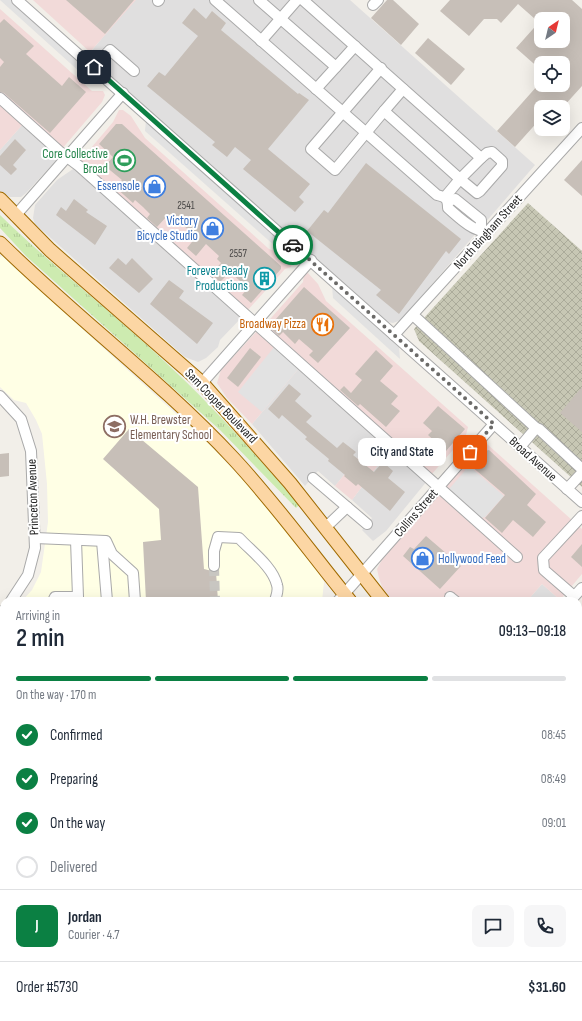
<!DOCTYPE html>
<html lang="en">
<head>
<meta charset="utf-8">
<style>
	:root { --surface:#fff; --page:#f6f6f7; --text:#1f2937; --muted:#747a83; --line:#e0e1e3; --accent:#0b8043 }
	body { margin:0; font-family:"Sofia Sans Condensed",sans-serif; background:var(--page); color:var(--text); height:100vh; display:flex; flex-direction:column; font-size:15px; white-space:nowrap }
	* { box-sizing:border-box; margin:0 }
	p { font-size:13px; color:var(--muted) }
	.icon { flex:none; width:22px; height:22px; fill:none; stroke:currentColor; stroke-width:2; stroke-linecap:round; stroke-linejoin:round }
	.map { position:relative; flex:1; overflow:hidden }
	.panel { position:absolute; left:0px; top:597px; width:582px; height:424px; display:flex; flex-direction:column; background:var(--surface); border-radius:12px 12px 0 0; box-shadow:0 4px 16px #0002 }
	.panel>* { flex:none }
	.needle { width:26px; rotate:35deg }
	.tools { position:absolute; left:534px; top:12px; display:grid; gap:8px }
	.tools a { display:grid; place-items:center; width:36px; height:36px; border-radius:8px; background:var(--surface); box-shadow:0 4px 16px #0002; font-size:20px }
	.pin { position:absolute; display:grid; place-items:center; width:34px; height:34px; color:#fff; margin:-17px; border-radius:8px; box-shadow:0 2px 6px #0006 }
	.courier { position:absolute; display:grid; place-items:center; width:40px; height:40px; margin:-20px; border:3px solid #0b8043; border-radius:50%; background:#fff; color:#222; box-shadow:0 1px 5px #0007 }
	.bubble { position:absolute; height:28px; border-radius:8px; background:var(--surface); box-shadow:0 4px 16px #0002; font-size:13px; font-weight:600; line-height:28px; text-align:center }
	.overview em { font-style:normal; font-weight:600 }
	.overview div { display:flex; flex-direction:column-reverse }
	.overview { display:flex; align-items:center; justify-content:space-between; height:68px; padding:0 16px }
	h1 { font-size:26px; font-weight:600; line-height:30px }
	.bar { display:grid; grid-template-columns:repeat(4,1fr); gap:6px 4px; align-content:center; height:48px; padding:0 16px }
	.bar i { height:5px; border-radius:3px; background:var(--line) }
	.bar .active { background:var(--accent) }
	.bar p { grid-column:span 4 }
	.line { display:flex; align-items:center; gap:10px; padding:0 16px; border-top:1px solid var(--line) }
	.line div { flex:1 }
	.round { display:grid; place-items:center; flex:none; width:42px; height:42px; border-radius:8px; background:var(--page) }
	ol { padding:0 16px; list-style:none }
	li { display:flex; align-items:center; gap:12px; height:44px }
	li p { margin-inline-start:auto }
	li .icon { padding:4px; border-radius:50%; background:var(--accent); color:#fff; stroke-width:4 }
	li:last-child { color:var(--muted) }
	li i { width:22px; height:22px; border:2px solid var(--line); border-radius:50% }
	.map>svg:first-child { display:block }
	.residential { fill:#e0dfdf }
	.commercial { fill:#f2dad9 }
	.education { fill:#ffffe5 }
	.construction { fill:url(#construction-cross-hatch) }
	.grass { fill:url(#grass-tufts) }
	.parking { fill:#e2e2e2 }
	.building { fill:#c7bfb8 }
	.lines { fill:none; stroke-linecap:round; stroke-linejoin:round }
	.minor-tunnel { stroke:#c8c6c1; stroke-width:10; stroke-dasharray:10 5; stroke-linecap:butt }
	.minor-casing { stroke:#a9a9a9; stroke-width:12 }
	.major-casing { stroke:#a06b00; stroke-width:15 }
	.minor { stroke:#fff; stroke-width:10 }
	.major { stroke:#fcd6a4; stroke-width:13 }
	.rail { stroke:#707070; stroke-width:3; stroke-dasharray:8 8; stroke-linecap:butt }
	.major-bridge-casing { stroke:#a06b00; stroke-width:15; stroke-linecap:butt }
	.major-bridge { stroke:#fcd6a4; stroke-width:13 }
	.done { stroke:#6b6a68; stroke-width:4; stroke-dasharray:0 7.2 }
	.route { stroke:#0b8043; stroke-width:5 }
	.labels { text-anchor:middle; dominant-baseline:central; stroke-width:4; stroke-linejoin:round; paint-order:stroke }
	.number-label { font-size:11px; fill:#4b4948 }
	.leisure-label { font-size:13px; fill:#27864d; stroke:#fff; text-anchor:end }
	.shop-label { font-size:13px; fill:#366cbe; stroke:#fff; text-anchor:end }
	.street-label { font-size:13px; fill:#222; stroke:#fff }
	.culture-label { font-size:13px; fill:#0d838f; stroke:#fff; text-anchor:end }
	.food-label { font-size:13px; fill:#c56008; stroke:#fff; text-anchor:end }
	.education-label { font-size:13px; fill:#785e54; stroke:#fff; text-anchor:start }
</style>
</head>
<body>
<div class="map">
<svg width="582" height="1021" viewBox="0 0 582 1021">
	<defs>
		<pattern id="construction-cross-hatch" width="8" height="8" patternUnits="userSpaceOnUse"><rect width="8" height="8" fill="#c7c7b4"/><path d="M0 0l8 8M0 8l8-8" fill="none" stroke="#abab9a"/></pattern>
		<pattern id="grass-tufts" width="24" height="20" patternUnits="userSpaceOnUse"><rect width="24" height="20" fill="#cdebb0"/><path d="M3 7l-1-3M5 7V3M7 7l1-3M15 17l-1-3M17 17v-4M19 17l1-3" fill="none" stroke="#b0c997"/></pattern>
	</defs>
	<rect width="100%" height="100%" fill="#f2efe9"/>
	<g class="residential">
		<polygon points="134,0 350,0 535,165 401,320 393,323 388,322 88,55"/>
		<polygon points="24,123 60,156 26,193 21,197 10,197 0,192 0,150"/>
		<polygon points="76,167 242,317 220,340 218,347 206,358 198,362 185,357 35,224 33,218 35,205 57,180"/>
		<polygon points="300,367 376,436 335,486 318,471 305,486 252,424"/>
		<polygon points="391,448 427,481 386,531 373,541 362,530 372,518 352,500"/>
		<polygon points="542,584 560,600 559,601 527,601"/>
	</g>
	<g class="commercial">
		<polygon points="33,0 136,0 90,52"/>
		<polygon points="0,9 92,91 103,91 105,95 102,102 61,150 0,94"/>
		<polygon points="0,101 24,123 0,150"/>
		<polygon points="119,110 123,110 131,116 145,138 269,249 286,255 293,261 291,267 285,269 246,312 80,161 113,122"/>
		<polygon points="307,272 318,284 326,301 468,427 466,435 431,475 263,327 303,282 304,274"/>
		<polygon points="257,331 300,367 252,424 227,398 217,383 221,370"/>
		<polygon points="376,436 391,448 352,500 335,486"/>
		<polygon points="487,444 582,529 582,574 560,600 542,584 527,601 464,601 461,598 459,601 393,601 382,587 379,578 377,569 383,558 444,487 482,446"/>
	</g>
	<polygon class="education" points="2,256 208,443 259,497 313,564 324,582 322,601 22,601 32,590 41,572 48,522 47,484 42,434 36,420 26,403 14,400 0,387 0,257"/>
	<polygon class="construction" points="528,203 582,251 582,487 419,341 414,329"/>
	<path class="grass" d="M 0,215 C 52,266 110,310 163,360 C 212,405 255,454 299,505 L 296,508 L 220,430 L 26,256 L 0,228 Z"/>
	<g class="parking">
		<polygon points="0,0 12,0 92,72 90,72 91,82"/>
		<polygon points="146,120 277,237 276,247 145,131"/>
		<polygon points="332,286 399,347 400,359 333,298"/>
		<polygon points="275,346 300,367 262,412 238,392"/>
		<polygon points="469,466 504,496 485,517 481,518 449,489"/>
	</g>
	<g class="building">
		<polygon points="66,0 134,0 105,34"/>
		<polygon points="387,0 393,0 419,24 401,45 371,18"/>
		<polygon points="450,0 572,0 582,9 582,86 563,107 541,107 541,118 515,147 497,131 538,85 563,85 563,63 541,63 541,70 516,48 541,20 541,41 563,41 563,19 535,19 518,4 501,23 497,19 484,19 469,36 440,11"/>
		<polygon points="194,8 206,19 212,11 226,23 221,30 298,94 299,93 309,100 268,149 310,184 299,197 304,202 295,212 243,169 251,160 235,147 227,157 212,145 215,142 147,86 159,72 165,76 198,36 182,23"/>
		<polygon points="4,19 34,46 26,54 62,86 69,77 86,92 50,133 4,93 0,92 0,67 4,62 0,58 0,23"/>
		<polygon points="428,38 465,69 451,85 415,53"/>
		<polygon points="116,124 122,124 133,134 281,266 281,269 251,303 242,295 248,288 230,272 220,282 211,274 221,263 217,259 219,256 206,244 196,256 187,248 196,237 180,222 178,223 168,215 157,227 147,218 150,214 143,207 135,200 133,203 115,187 122,180 105,166 113,157 99,144"/>
		<polygon points="15,139 26,150 13,165 17,169 11,175 0,165 0,156"/>
		<polygon points="582,160 582,196 564,180"/>
		<polygon points="366,163 461,239 449,254 446,251 399,314 376,295 381,290 307,231 324,210 328,213"/>
		<polygon points="74,199 88,210 86,212 107,226 95,245 56,215 61,207 66,211"/>
		<polygon points="118,258 126,265 132,258 153,279 139,293 109,268"/>
		<polygon points="169,280 184,291 179,298 213,323 197,344 150,304"/>
		<polygon points="304,287 350,328 318,363 309,355 313,351 299,339 295,344 283,332 279,336 269,327"/>
		<polygon points="250,348 261,357 238,387 227,378"/>
		<polygon points="376,350 393,366 380,381 398,396 391,404 400,411 386,427 360,404 358,406 340,390 344,386 351,393 362,380 355,374"/>
		<polygon points="289,384 301,394 295,401 312,416 306,422 337,448 343,442 356,452 353,455 374,472 383,462 393,471 388,478 405,492 390,511 358,484 356,486 344,476 345,475 328,461 329,459 305,439 307,437 282,415 279,419 268,409"/>
		<polygon points="582,387 582,432 560,413"/>
		<polygon points="438,406 465,429 446,451 428,435 432,431 423,423"/>
		<polygon points="129,429 198,487 204,569 216,572 218,601 146,601 143,542 161,540 159,509 103,459"/>
		<polygon points="489,450 536,494 527,505 546,522 533,537 513,520 502,533 485,518 505,495 471,466 485,451"/>
		<polygon points="9,453 9,476 0,477 0,454"/>
		<polygon points="426,536 461,566 440,589 403,556 410,547 414,549"/>
		<polygon points="582,544 582,567 571,557"/>
	</g>
	<g class="lines">
		<polyline class="minor-tunnel" points="214,566 215,601"/>
		<defs>
			<g id="minor">
				<polyline points="17,0 582,502"/>
				<path d="M 215,0 L 437,195 C 445,197 448,198 448,208 C 455,214 463,222 472,227 C 477,230 481,230 487,234"/>
				<polyline points="259,0 336,67 355,46"/>
				<polyline points="303,0 481,158 487,153 492,152 502,161 502,166 480,191 477,193 460,179 445,197"/>
				<polyline points="158,1 159,0"/>
				<polyline points="373,5 378,0"/>
				<polyline points="261,41 297,0"/>
				<polyline points="94,67 110,50 134,71"/>
				<polyline points="381,68 311,149 335,170 384,111"/>
				<polyline points="316,89 336,67"/>
				<polyline points="403,89 384,111 460,179 481,158"/>
				<polyline points="0,98 59,151 79,166 517,557"/>
				<polyline points="448,201 455,199 481,220 481,229"/>
				<polyline points="15,216 123,93"/>
				<polyline points="413,315 536,428"/>
				<polyline points="394,335 582,128"/>
				<polyline points="202,383 311,260"/>
				<polyline points="0,396 21,419 31,451 35,548 28,575 11,601"/>
				<polyline points="520,447 536,428 539,429 582,469"/>
				<polyline points="313,478 367,524"/>
				<polyline points="567,489 582,473"/>
				<polyline points="326,527 347,507"/>
				<polyline points="35,538 106,541 112,554 133,573 135,601"/>
				<polyline points="102,541 107,601"/>
				<path d="M 214,566 L 214,551 L 218,537 L 239,538 C 251,551 273,567 277,585 C 279,591 276,596 275,601"/>
				<polyline points="574,596 544,570 543,558 582,516"/>
				<polyline points="450,597 455,601"/>
				<polyline points="53,601 55,597 78,597 76,540"/>
				<polyline points="338,601 494,424"/>
				<polyline points="570,601 582,588"/>
				<polyline points="0,614 4,610"/>
				<polyline points="0,631 4,635"/>
				<polyline points="578,637 582,633"/>
				<polyline points="0,833 4,837"/>
				<polyline points="578,940 582,943"/>
				<polyline points="0,987 4,983"/>
				<polyline points="172,1017 177,1021"/>
				<polyline points="140,1021 143,1018 149,1021"/>
				<polyline points="217,1021 220,1017"/>
				<polyline points="575,1021 582,1013"/>
			</g>
			<g id="major">
				<polyline points="0,199 50,250 202,383 290,483 383,601"/>
				<path d="M 0,243 C 75,317 161,381 233,458 C 275,503 311,553 350,601"/>
				<polyline points="578,840 582,844"/>
			</g>
		</defs>
		<use href="#minor" class="minor-casing"/>
		<use href="#major" class="major-casing"/>
		<use href="#minor" class="minor"/>
		<use href="#major" class="major"/>
		<g class="rail">
			<polyline points="578,812 582,808"/>
			<polyline points="393,1021 396,1017"/>
		</g>
		<defs>
			<polyline id="major-bridge" points="578,812 582,815"/>
		</defs>
		<use href="#major-bridge" class="major-bridge-casing"/>
		<use href="#major-bridge" class="major-bridge"/>
	</g>
	<g class="lines">
		<polyline class="done" points="293,245 494,424 470,452"/>
		<polyline class="route" points="94,67 293,245"/>
	</g>
	<defs>
		<symbol id="stadium-ring" viewBox="-11 -11 22 22"><circle r="9.5" fill="#fff" stroke="#2e9e5b" stroke-width="1.5"/><path d="M0-5a6.5 5 0 1 0 0 10a6.5 5 0 1 0 0-10ZM-3.5-1.8h7v3.6h-7Z" fill="#2e9e5b"/></symbol>
		<symbol id="shop-ring" viewBox="-11 -11 22 22"><circle r="9.5" fill="#fff" stroke="#3f7fe0" stroke-width="1.5"/><path d="M-5-2.5h2.3a2.7 3.5 0 0 1 5.4 0H5L5.5 6h-11ZM-1.5-2.5h3a1.5 2.3 0 0 0-3 0Z" fill="#3f7fe0"/></symbol>
		<symbol id="building-ring" viewBox="-11 -11 22 22"><circle r="9.5" fill="#fff" stroke="#0f9aa8" stroke-width="1.5"/><path d="M-4-6H4V6H1V3H-1V6H-4ZM-2.5-4.3h1.7v1.8h-1.7ZM.8-4.3h1.7v1.8H.8ZM-2.5-1h1.7V.8h-1.7ZM.8-1h1.7V.8H.8Z" fill="#0f9aa8"/></symbol>
		<symbol id="restaurant-ring" viewBox="-11 -11 22 22"><circle r="9.5" fill="#fff" stroke="#e8710a" stroke-width="1.5"/><path d="M-5-6h1v4h1v-4h1v4h1v-4h1v5L-1.5 .5V6h-2V.5L-5-1ZM5-6V6H3V1.5H1.5Q1.5-4 5-6Z" fill="#e8710a"/></symbol>
		<symbol id="school-ring" viewBox="-11 -11 22 22"><circle r="9.5" fill="#fff" stroke="#8d6e63" stroke-width="1.5"/><path d="M0-5L7-2L0 1L-7-2ZM-4 1L0 2.5L4 1V4Q0 6-4 4Z" fill="#8d6e63"/></symbol>
	</defs>
	<g fill-rule="evenodd">
		<use href="#stadium-ring" x="112" y="148" width="25" height="25"/>
		<use href="#shop-ring" x="142" y="174" width="25" height="25"/>
		<use href="#shop-ring" x="200" y="216" width="25" height="25"/>
		<use href="#building-ring" x="252" y="266" width="25" height="25"/>
		<use href="#restaurant-ring" x="310" y="312" width="25" height="25"/>
		<use href="#school-ring" x="102" y="414" width="25" height="25"/>
		<use href="#shop-ring" x="410" y="546" width="25" height="25"/>
	</g>
	<g class="labels">
		<g class="number-label">
			<text x="186" y="205">2541</text>
			<text x="238" y="253">2557</text>
		</g>
		<g class="leisure-label">
			<text x="108" y="154">Core Collective<tspan x="108" dy="15">Broad</tspan></text>
		</g>
		<g class="shop-label">
			<text x="140" y="186">Essensole</text>
			<text x="198" y="221">Victory<tspan x="198" dy="15">Bicycle Studio</tspan></text>
			<text x="438" y="559" text-anchor="start">Hollywood Feed</text>
		</g>
		<g class="street-label">
			<text transform="translate(488 232) rotate(-48)">North Bingham Street</text>
			<text transform="translate(221 406) rotate(46)">Sam Cooper Boulevard</text>
			<text transform="translate(533 459) rotate(42)">Broad Avenue</text>
			<text transform="translate(33 497) rotate(-92)">Princeton Avenue</text>
			<text transform="translate(416 513) rotate(-49)">Collins Street</text>
		</g>
		<g class="culture-label">
			<text x="248" y="271">Forever Ready<tspan x="248" dy="15">Productions</tspan></text>
		</g>
		<g class="food-label">
			<text x="306" y="324">Broadway Pizza</text>
		</g>
		<g class="education-label">
			<text x="130" y="420">W.H. Brewster<tspan x="130" dy="15">Elementary School</tspan></text>
		</g>
	</g>
</svg>
<div class="tools">
<a><svg class="needle" viewBox="-14 -14 28 28"><path d="M0-13l5 13h-10z" fill="#e53935"/><path d="M0 13l5-13h-10z" fill="#747a83"/></svg></a>
<a><svg class="icon" aria-label="locate" viewBox="0 0 24 24"><circle cx="12" cy="12" r="6"/><path d="M12 2v4M12 18v4M2 12h4M18 12h4"/></svg></a>
<a><svg class="icon" aria-label="layers" viewBox="0 0 24 24"><path d="M12 4l9 5-9 5-9-5zM3 14l9 5 9-5"/></svg></a>
</div>
<div class="pin" style="left:470px;top:452px;background:#ea580c"><svg class="icon" aria-label="bag" viewBox="0 0 24 24"><path d="M5 8h14l-1 12H6zM9 8a3 3 0 0 1 6 0"/></svg></div>
<div class="pin" style="left:94px;top:67px;background:#1f2937"><svg class="icon" aria-label="home" viewBox="0 0 24 24"><path d="M3 11l9-7 9 7M6 9v11h12V9"/></svg></div>
<div class="courier" style="left:293px;top:245px"><svg class="icon" aria-label="car" viewBox="0 0 24 24"><path d="M5 17H2v-5l4-1 3-4h7l3 4 3 1v5h-3M9 17h6M6 11h13"/><circle cx="7" cy="17" r="2"/><circle cx="17" cy="17" r="2"/></svg></div>
<div class="bubble" style="left:358px;top:438px;width:88px">City and State</div>
<section class="panel">
<div class="overview"><div><h1>2 min</h1><p>Arriving in</p></div><em>09:13–09:18</em></div>
<div class="bar"><i class="active"></i><i class="active"></i><i class="active"></i><i></i><p>On the way · 170 m</p></div>
<ol>
<li><svg class="icon" aria-label="check" viewBox="0 0 24 24"><path d="M5 12l5 5 9-10"/></svg>Confirmed<p>08:45</p></li>
<li><svg class="icon" aria-label="check" viewBox="0 0 24 24"><path d="M5 12l5 5 9-10"/></svg>Preparing<p>08:49</p></li>
<li><svg class="icon" aria-label="check" viewBox="0 0 24 24"><path d="M5 12l5 5 9-10"/></svg>On the way<p>09:01</p></li>
<li><i></i>Delivered</li>
</ol>
<div class="line" style="height:72px"><b class="round" style="background:var(--accent);color:#fff">J</b><div><b>Jordan</b><p>Courier · 4.7</p></div><a class="round"><svg class="icon" aria-label="chat" viewBox="0 0 24 24"><path d="M4 5h16v11H9l-5 4z"/></svg></a><a class="round"><svg class="icon" aria-label="phone" viewBox="0 0 24 24"><path d="M5 4h4l2 5-3 2q2 4 5 5l2-3 5 2v4C11 20 4 13 5 4z"/></svg></a></div>
<div class="line" style="height:52px"><div>Order #5730</div><b>$31.60</b></div>
</section>
</div>
</body>
</html>
